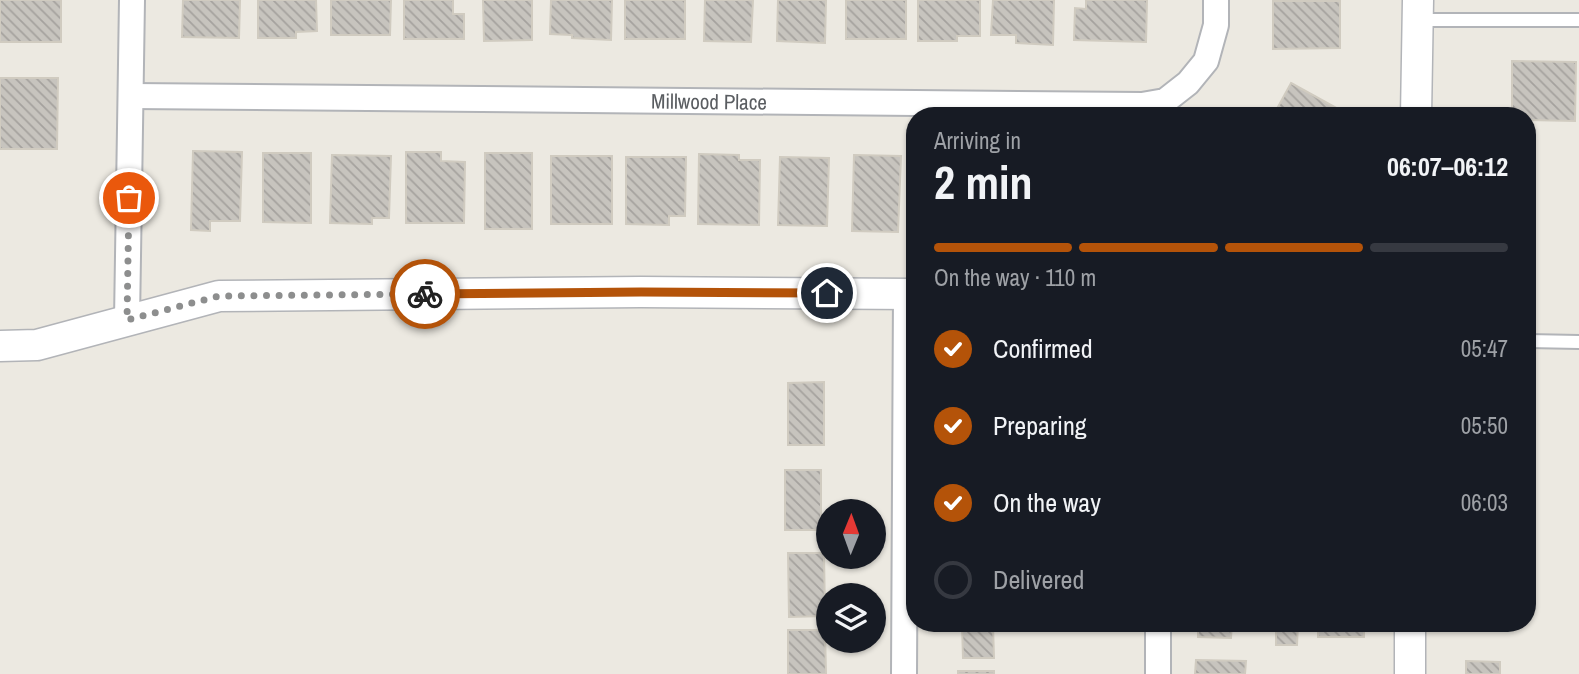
<!DOCTYPE html>
<html lang="en">
<head>
<meta charset="utf-8">
<style>
	:root { --surface:#171b24; --page:#20242c; --text:#f1f3f6; --muted:#9ea1a6; --line:#363941; --accent:#b45309 }
	body { margin:0; font-family:"Archivo Narrow",sans-serif; background:var(--page); color:var(--text); height:100vh; display:flex; flex-direction:column; font-size:26px; white-space:nowrap }
	* { box-sizing:border-box; margin:0 }
	p { font-size:23px; color:var(--muted) }
	.icon { flex:none; width:38px; height:38px; fill:none; stroke:currentColor; stroke-width:2; stroke-linecap:round; stroke-linejoin:round }
	.map { position:relative; flex:1; overflow:hidden }
	.side { position:absolute; left:906px; top:107px; width:630px; height:525px; display:flex; flex-direction:column; background:var(--surface); border-radius:28px; box-shadow:0 2px 5px #0004 }
	.side>* { flex:none }
	.needle { width:46px; rotate:1deg }
	.fabs { position:absolute; left:816px; top:499px; display:grid; gap:14px }
	.fabs a { display:grid; place-items:center; width:70px; height:70px; border-radius:50%; background:var(--surface); box-shadow:0 2px 5px #0004; font-size:35px }
	.pin { position:absolute; display:grid; place-items:center; width:60px; height:60px; color:#fff; margin:-30px; border:4px solid #fff; border-radius:50%; box-shadow:0 2px 7px #0007 }
	.courier { position:absolute; display:grid; place-items:center; width:70px; height:70px; margin:-35px; border:5px solid #b45309; border-radius:50%; background:#fff; color:#222; box-shadow:0 2px 9px #0007 }
	.summary em { font-style:normal; font-weight:800 }
	.summary div { display:flex; flex-direction:column-reverse }
	.summary { display:flex; align-items:center; justify-content:space-between; height:119px; padding:0 28px }
	h1 { font-size:46px; font-weight:800; line-height:52px }
	.bar { display:grid; grid-template-columns:repeat(4,1fr); gap:10px 7px; align-content:center; height:84px; padding:0 28px }
	.bar i { height:9px; border-radius:5px; background:var(--line) }
	.bar .on { background:var(--accent) }
	.bar p { grid-column:span 4 }
	ol { padding:0 28px; list-style:none }
	li { display:flex; align-items:center; gap:21px; height:77px }
	li p { margin-inline-start:auto }
	li .icon { padding:7px; border-radius:50%; background:var(--accent); color:#fff; stroke-width:4 }
	li:last-child { color:var(--muted) }
	li i { width:38px; height:38px; border:4px solid var(--line); border-radius:50% }
	.map>svg:first-child { display:block }
	.building { fill:url(#building-back-hatch); stroke:#d0cbc0; stroke-width:2 }
	.lines { fill:none; stroke-linecap:round; stroke-linejoin:round }
	.service-casing { stroke:#b2b4b8; stroke-width:16 }
	.minor-casing { stroke:#b2b4b8; stroke-width:28 }
	.tertiary-casing { stroke:#b2b4b8; stroke-width:33 }
	.service { stroke:#fff; stroke-width:12 }
	.minor { stroke:#fff; stroke-width:24 }
	.tertiary { stroke:#fff; stroke-width:30 }
	.done { stroke:#8d8e8e; stroke-width:7; stroke-dasharray:0 12.6 }
	.route { stroke:#b45309; stroke-width:9 }
	.labels { text-anchor:middle; dominant-baseline:central; stroke-width:5; stroke-linejoin:round; paint-order:stroke }
	.street-label { font-size:21px; fill:#5a5d61; stroke:#fff }
</style>
</head>
<body>
<div class="map">
<svg width="1579" height="674" viewBox="0 0 1579 674">
	<defs>
		<pattern id="building-back-hatch" width="6" height="6" patternUnits="userSpaceOnUse" patternTransform="scale(1.75)"><rect width="6" height="6" fill="#c7c4be"/><path d="M-1 5l2 2M0 0l6 6M5-1l2 2" fill="none" stroke="#a5a29e"/></pattern>
	</defs>
	<rect width="100%" height="100%" fill="#ece9e1"/>
	<g class="building">
		<rect x="0" y="0" width="61" height="42"/>
		<polygon points="183,0 240,0 239,38 182,37"/>
		<polygon points="258,0 316,0 317,31 296,32 296,38 258,38"/>
		<polygon points="331,0 391,0 390,35 331,35"/>
		<polygon points="404,0 453,0 453,14 464,14 464,39 404,39"/>
		<polygon points="483,0 532,0 532,40 484,41"/>
		<polygon points="551,0 612,0 611,40 572,38 572,35 550,34"/>
		<rect x="625" y="0" width="60" height="39"/>
		<polygon points="705,0 753,0 751,42 704,41"/>
		<polygon points="778,0 826,0 825,43 777,41"/>
		<rect x="846" y="0" width="60" height="39"/>
		<polygon points="918,0 980,0 980,36 957,36 957,41 918,41"/>
		<polygon points="993,0 1054,0 1053,45 1016,43 1016,35 991,35"/>
		<polygon points="1086,0 1147,0 1146,42 1074,40 1075,8 1086,9"/>
		<polygon points="1273,1 1340,1 1340,48 1273,49"/>
		<polygon points="1512,61 1576,62 1575,121 1528,120 1528,116 1512,116"/>
		<polygon points="0,78 58,78 57,149 0,149"/>
		<polygon points="1291,83 1340,110 1337,116 1273,116"/>
		<polygon points="193,151 242,152 240,221 210,221 210,231 191,230"/>
		<polygon points="406,152 441,152 441,161 465,162 464,223 406,223"/>
		<polygon points="263,153 311,153 311,223 263,222"/>
		<rect x="485" y="153" width="47" height="76"/>
		<polygon points="699,154 739,155 739,160 760,160 759,225 698,224"/>
		<polygon points="332,155 391,156 389,218 372,218 372,224 330,223"/>
		<polygon points="854,155 901,156 898,232 852,231"/>
		<rect x="551" y="156" width="61" height="68"/>
		<polygon points="626,157 686,157 685,216 669,216 669,225 626,224"/>
		<polygon points="780,157 829,158 827,226 778,225"/>
		<polygon points="824,382 824,445 788,445 788,383"/>
		<rect x="785" y="470" width="36" height="60"/>
		<polygon points="788,553 824,553 825,616 789,617"/>
		<polygon points="1198,623 1232,623 1231,638 1198,637"/>
		<polygon points="1276,623 1298,623 1297,645 1276,645"/>
		<rect x="1318" y="623" width="46" height="14"/>
		<polygon points="962,625 993,625 994,658 963,658"/>
		<polygon points="788,630 825,630 826,674 788,674"/>
		<polygon points="1196,660 1246,661 1245,674 1195,674"/>
		<polygon points="1466,661 1500,662 1500,674 1466,674"/>
		<rect x="958" y="671" width="36" height="3"/>
	</g>
	<g class="lines">
		<defs>
			<g id="service">
				<polyline points="1418,20 1579,20"/>
				<polyline points="1528,341 1579,342"/>
			</g>
			<g id="minor">
				<path id="s1" d="M 131,96 L 1142,105 L 1165,101 L 1188,83 L 1206,61 L 1216,25 L 1216,0"/>
				<polyline points="127,320 132,0"/>
				<polyline points="904,674 906,294"/>
				<polyline points="1158,674 1158,623"/>
			</g>
			<g id="tertiary">
				<polyline points="1416,116 1418,0"/>
				<polyline points="0,346 37,345 219,296 641,292 915,294"/>
				<polyline points="1410,674 1410,623"/>
			</g>
		</defs>
		<use href="#service" class="service-casing"/>
		<use href="#minor" class="minor-casing"/>
		<use href="#tertiary" class="tertiary-casing"/>
		<use href="#service" class="service"/>
		<use href="#minor" class="minor"/>
		<use href="#tertiary" class="tertiary"/>
	</g>
	<g class="lines">
		<polyline class="done" points="129,198 127,320 219,296 425,294"/>
		<polyline class="route" points="425,294 641,292 827,293"/>
	</g>
	<g class="labels">
		<g class="street-label">
			<text stroke="none"><textPath href="#s1" startOffset="578">Millwood Place</textPath></text>
		</g>
	</g>
</svg>
<div class="fabs">
<a><svg class="needle" viewBox="-14 -14 28 28"><path d="M0-13l5 13h-10z" fill="#e53935"/><path d="M0 13l5-13h-10z" fill="#9ea1a6"/></svg></a>
<a><svg class="icon" aria-label="layers" viewBox="0 0 24 24"><path d="M12 4l9 5-9 5-9-5zM3 14l9 5 9-5"/></svg></a>
</div>
<div class="pin" style="left:129px;top:198px;background:#ea580c"><svg class="icon" aria-label="bag" viewBox="0 0 24 24"><path d="M5 8h14l-1 12H6zM9 8a3 3 0 0 1 6 0"/></svg></div>
<div class="pin" style="left:827px;top:293px;background:#1f2937"><svg class="icon" aria-label="home" viewBox="0 0 24 24"><path d="M3 11l9-7 9 7M6 9v11h12V9"/></svg></div>
<div class="courier" style="left:425px;top:294px"><svg class="icon" aria-label="bike" viewBox="0 0 24 24"><circle cx="6" cy="16" r="4"/><circle cx="18" cy="16" r="4"/><path d="M6 16l4-8h5l3 8M10 8l3 8H6M13 5h3"/></svg></div>
<section class="side">
<div class="summary"><div><h1>2 min</h1><p>Arriving in</p></div><em>06:07–06:12</em></div>
<div class="bar"><i class="on"></i><i class="on"></i><i class="on"></i><i></i><p>On the way · 110 m</p></div>
<ol>
<li><svg class="icon" aria-label="check" viewBox="0 0 24 24"><path d="M5 12l5 5 9-10"/></svg>Confirmed<p>05:47</p></li>
<li><svg class="icon" aria-label="check" viewBox="0 0 24 24"><path d="M5 12l5 5 9-10"/></svg>Preparing<p>05:50</p></li>
<li><svg class="icon" aria-label="check" viewBox="0 0 24 24"><path d="M5 12l5 5 9-10"/></svg>On the way<p>06:03</p></li>
<li><i></i>Delivered</li>
</ol>
</section>
</div>
</body>
</html>
